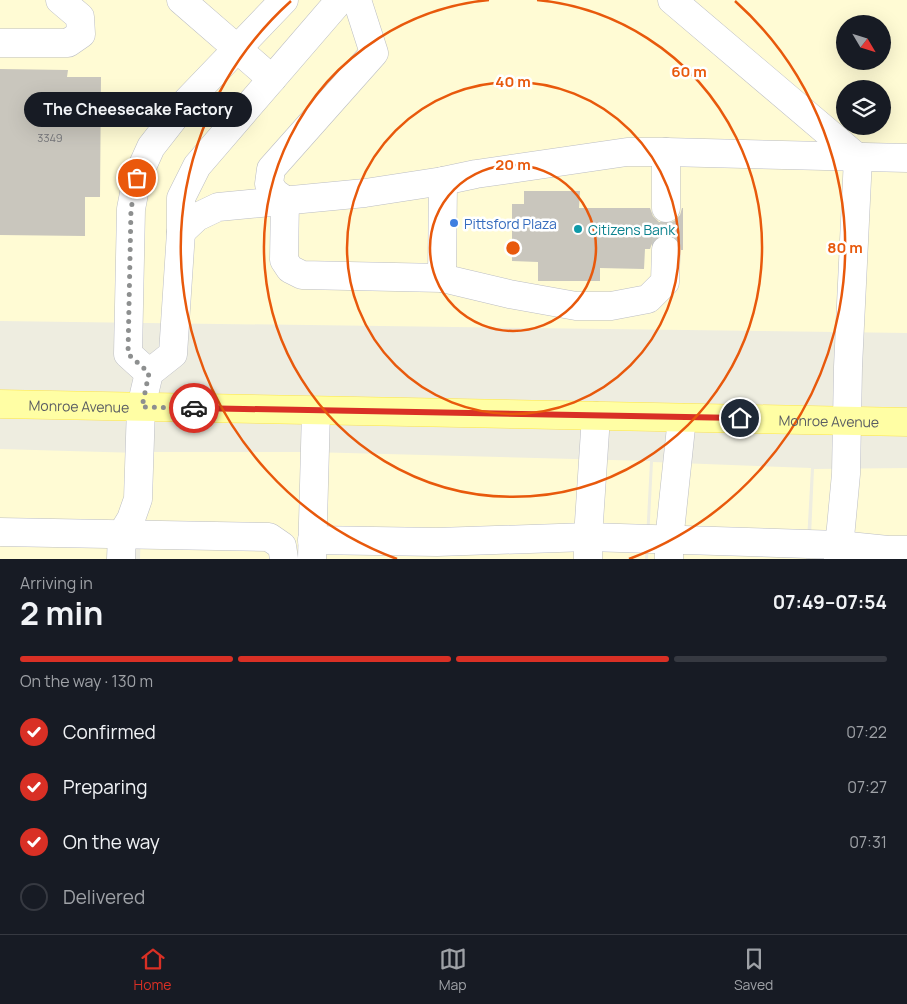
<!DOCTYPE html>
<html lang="en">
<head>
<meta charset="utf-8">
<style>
	:root { --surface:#171b24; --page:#242831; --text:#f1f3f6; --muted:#9ea1a6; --line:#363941; --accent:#d93025 }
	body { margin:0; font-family:Manrope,sans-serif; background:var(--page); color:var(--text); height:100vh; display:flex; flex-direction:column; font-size:19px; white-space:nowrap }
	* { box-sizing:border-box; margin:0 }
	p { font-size:16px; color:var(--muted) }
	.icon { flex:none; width:28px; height:28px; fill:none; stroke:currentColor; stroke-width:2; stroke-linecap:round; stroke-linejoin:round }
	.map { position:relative; height:559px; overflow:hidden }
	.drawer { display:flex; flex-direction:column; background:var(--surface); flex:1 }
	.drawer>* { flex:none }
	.needle { width:32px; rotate:128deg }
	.buttons { position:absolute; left:836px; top:15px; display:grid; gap:10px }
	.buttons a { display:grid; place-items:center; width:55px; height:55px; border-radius:50%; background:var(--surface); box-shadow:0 5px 20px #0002; font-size:25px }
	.pin { position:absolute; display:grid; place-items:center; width:42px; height:42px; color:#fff; margin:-21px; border:2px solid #fff; border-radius:50%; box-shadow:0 1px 5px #0007 }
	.courier { position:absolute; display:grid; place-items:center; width:50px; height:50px; margin:-25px; border:4px solid #d93025; border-radius:50%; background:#fff; color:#222; box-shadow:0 1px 6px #0007 }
	.bubble { position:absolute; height:35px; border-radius:18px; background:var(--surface); box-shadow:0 5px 20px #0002; font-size:16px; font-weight:700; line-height:35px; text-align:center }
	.summary em { font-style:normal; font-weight:700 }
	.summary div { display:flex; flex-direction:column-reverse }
	.summary { display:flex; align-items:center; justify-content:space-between; height:85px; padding:0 20px }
	h1 { font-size:32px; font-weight:700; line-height:38px }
	.bar { display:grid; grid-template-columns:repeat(4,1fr); gap:8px 5px; align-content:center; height:60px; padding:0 20px }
	.bar i { height:6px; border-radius:4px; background:var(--line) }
	.bar .active { background:var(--accent) }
	.bar p { grid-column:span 4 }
	ol { padding:0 20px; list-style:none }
	li { display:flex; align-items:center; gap:15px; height:55px }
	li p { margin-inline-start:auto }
	li .icon { padding:5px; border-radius:50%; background:var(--accent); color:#fff; stroke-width:4 }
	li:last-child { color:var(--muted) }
	li i { width:28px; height:28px; border:2px solid var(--line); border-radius:50% }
	.tabs { display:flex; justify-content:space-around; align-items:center; height:70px; border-top:1px solid var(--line); background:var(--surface); font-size:14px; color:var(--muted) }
	.tabs a { display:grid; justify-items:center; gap:2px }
	.tabs .active { color:var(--accent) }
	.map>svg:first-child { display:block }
	.commercial { fill:#fffbd4; fill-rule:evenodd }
	.building { fill:#c9c6bd }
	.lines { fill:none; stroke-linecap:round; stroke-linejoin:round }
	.minor-tunnel { stroke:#c9c9c1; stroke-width:28; stroke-dasharray:28 14; stroke-linecap:butt }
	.minor-casing { stroke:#bbbdc3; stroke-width:29 }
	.major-casing { stroke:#fde549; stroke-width:29 }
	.minor { stroke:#fff; stroke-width:28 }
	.major { stroke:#fffea4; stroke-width:28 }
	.done { stroke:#8d8f8f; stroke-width:5; stroke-dasharray:0 9 }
	.route { stroke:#d93025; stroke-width:6 }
	.ring { fill:none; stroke:#e8590c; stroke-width:2.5 }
	.shop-dot { fill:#3f7fe0; stroke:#fff; stroke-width:2 }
	.culture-dot { fill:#0f9aa8; stroke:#fff; stroke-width:2 }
	.labels { text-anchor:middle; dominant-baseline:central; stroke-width:5; stroke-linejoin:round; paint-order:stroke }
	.number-label { font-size:11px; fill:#75767a }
	.shop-label { font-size:14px; fill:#366cbe; stroke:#fff; text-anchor:start }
	.culture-label { font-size:14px; fill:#0d838f; stroke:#fff; text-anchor:start }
	.street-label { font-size:14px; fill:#595c63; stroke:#fff }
	.centre { fill:#e8590c; stroke:#fff; stroke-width:2.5 }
	.ring-label { font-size:15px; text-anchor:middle; font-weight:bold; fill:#e8590c; stroke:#fff; stroke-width:5; stroke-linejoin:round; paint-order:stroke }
</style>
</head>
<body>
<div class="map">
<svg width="907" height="559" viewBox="0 0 907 559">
	<rect width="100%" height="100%" fill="#eeede0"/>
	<g class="commercial">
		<path d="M 0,0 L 907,0 L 907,333 L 0,321 ZM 845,24 L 882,24 L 882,61 L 845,61 ZM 845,89 L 882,89 L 882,126 L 845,126 Z"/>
		<polygon points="0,449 139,453 135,559 0,559"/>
		<polygon points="144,452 304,452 300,559 140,559"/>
		<polygon points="309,452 650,461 645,559 305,559"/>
		<polygon points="653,462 811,468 806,559 648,559"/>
		<polygon points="907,468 907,559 810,559 814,469"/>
	</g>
	<g class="building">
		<polygon points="0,69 68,70 67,77 101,77 100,197 85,197 85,236 0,235"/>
		<polygon points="524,191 580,191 579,208 650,208 653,216 659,222 666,224 674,221 680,215 682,208 683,208 683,250 681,250 679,242 675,237 666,234 658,237 653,241 650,249 645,249 644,269 600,268 600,281 538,281 538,262 512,261 512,204 524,204"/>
	</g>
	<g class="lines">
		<polyline class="minor-tunnel" points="666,250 666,208"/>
		<defs>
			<g id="minor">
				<polyline points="181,0 272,79"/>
				<polyline points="672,0 858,158"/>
				<polyline points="0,43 68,43 81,34 80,17 60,0"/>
				<polyline points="285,200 284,260 290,269 302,275 442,278 443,181"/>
				<polyline points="285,200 275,193 269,184 271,169 374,53 357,0"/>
				<polyline points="666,208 666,152"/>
				<polyline points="181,232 197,217 218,207 365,193 443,181 476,174 627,152 666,152 907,158"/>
				<polyline points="442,278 509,294 576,306 611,306 648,299 665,282 666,250"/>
				<polyline points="149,373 128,354 131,209 137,178 151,147 187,101 284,0"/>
				<polyline points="0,532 269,537 282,546 284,559"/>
				<polyline points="312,540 437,542 588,537 839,545 888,550 907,550"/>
				<polyline points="669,558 669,541 682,418"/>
				<polyline points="121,559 122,534 131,519 138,499 141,407 149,373 173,354 181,232 181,198 197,166 340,0"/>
				<polyline points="312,559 316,411"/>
				<polyline points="588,559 588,537 596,416"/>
				<polyline points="838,559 846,474 848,367 858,158"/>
			</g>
			<g id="major">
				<path id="s1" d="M 0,404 L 907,422"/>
			</g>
		</defs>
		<use href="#minor" class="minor-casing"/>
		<use href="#major" class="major-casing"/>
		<use href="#minor" class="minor"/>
		<use href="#major" class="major"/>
	</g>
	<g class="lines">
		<polyline class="done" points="137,178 131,209 128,354 149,373 142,407 194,408"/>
		<polyline class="route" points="194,408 740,418"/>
	</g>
	<g class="ring">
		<circle cx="513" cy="248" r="83"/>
		<circle cx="513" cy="248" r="166"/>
		<path d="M537 0A249 249 0 1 1 489 0"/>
		<path d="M397 559A332 332 0 0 1 291 1M735 1A332 332 0 0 1 629 559"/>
	</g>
	<circle class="shop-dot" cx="454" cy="223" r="5"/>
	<circle class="culture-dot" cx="578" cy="229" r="5"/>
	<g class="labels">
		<g class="number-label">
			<text x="50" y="137">3349</text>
		</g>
		<g class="shop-label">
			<text x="464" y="223">Pittsford Plaza</text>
		</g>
		<g class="culture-label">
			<text x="588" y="229">Citizens Bank</text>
		</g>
		<g class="street-label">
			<text stroke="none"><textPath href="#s1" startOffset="79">Monroe Avenue</textPath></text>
			<text stroke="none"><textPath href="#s1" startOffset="829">Monroe Avenue</textPath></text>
		</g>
	</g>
	<circle cx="513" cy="248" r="8" class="centre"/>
	<g class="ring-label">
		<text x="689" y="77">60 m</text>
		<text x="513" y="87">40 m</text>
		<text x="513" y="170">20 m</text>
		<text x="845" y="253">80 m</text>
	</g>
</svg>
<div class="buttons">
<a><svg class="needle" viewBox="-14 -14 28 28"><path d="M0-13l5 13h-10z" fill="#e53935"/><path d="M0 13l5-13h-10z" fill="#9ea1a6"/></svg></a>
<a><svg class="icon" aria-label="layers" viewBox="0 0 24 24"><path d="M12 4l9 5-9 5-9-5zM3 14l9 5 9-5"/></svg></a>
</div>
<div class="pin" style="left:137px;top:178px;background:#ea580c"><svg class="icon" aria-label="bag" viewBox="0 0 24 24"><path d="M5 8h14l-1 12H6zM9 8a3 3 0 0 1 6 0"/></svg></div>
<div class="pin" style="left:740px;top:418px;background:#1f2937"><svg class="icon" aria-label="home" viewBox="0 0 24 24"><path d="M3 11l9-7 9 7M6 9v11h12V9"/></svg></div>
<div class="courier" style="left:194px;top:408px"><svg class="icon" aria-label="car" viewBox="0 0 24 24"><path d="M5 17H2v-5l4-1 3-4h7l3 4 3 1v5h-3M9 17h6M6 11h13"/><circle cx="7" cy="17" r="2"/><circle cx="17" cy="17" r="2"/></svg></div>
<div class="bubble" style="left:24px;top:92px;width:228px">The Cheesecake Factory</div>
</div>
<section class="drawer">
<div class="summary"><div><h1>2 min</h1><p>Arriving in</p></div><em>07:49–07:54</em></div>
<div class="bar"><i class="active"></i><i class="active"></i><i class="active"></i><i></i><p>On the way · 130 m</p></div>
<ol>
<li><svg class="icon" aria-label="check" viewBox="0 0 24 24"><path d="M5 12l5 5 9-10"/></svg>Confirmed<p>07:22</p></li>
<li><svg class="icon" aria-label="check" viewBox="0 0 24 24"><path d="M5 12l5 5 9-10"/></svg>Preparing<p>07:27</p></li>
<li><svg class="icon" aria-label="check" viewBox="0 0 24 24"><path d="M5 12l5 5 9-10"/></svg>On the way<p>07:31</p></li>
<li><i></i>Delivered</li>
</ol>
</section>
<nav class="tabs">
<a class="active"><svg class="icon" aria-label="home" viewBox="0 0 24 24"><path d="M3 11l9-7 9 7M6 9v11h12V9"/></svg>Home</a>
<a><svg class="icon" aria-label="map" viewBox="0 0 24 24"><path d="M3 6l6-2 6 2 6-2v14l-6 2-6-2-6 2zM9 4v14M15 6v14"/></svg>Map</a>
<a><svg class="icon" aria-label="saved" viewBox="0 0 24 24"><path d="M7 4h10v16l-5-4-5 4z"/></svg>Saved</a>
</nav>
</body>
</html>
